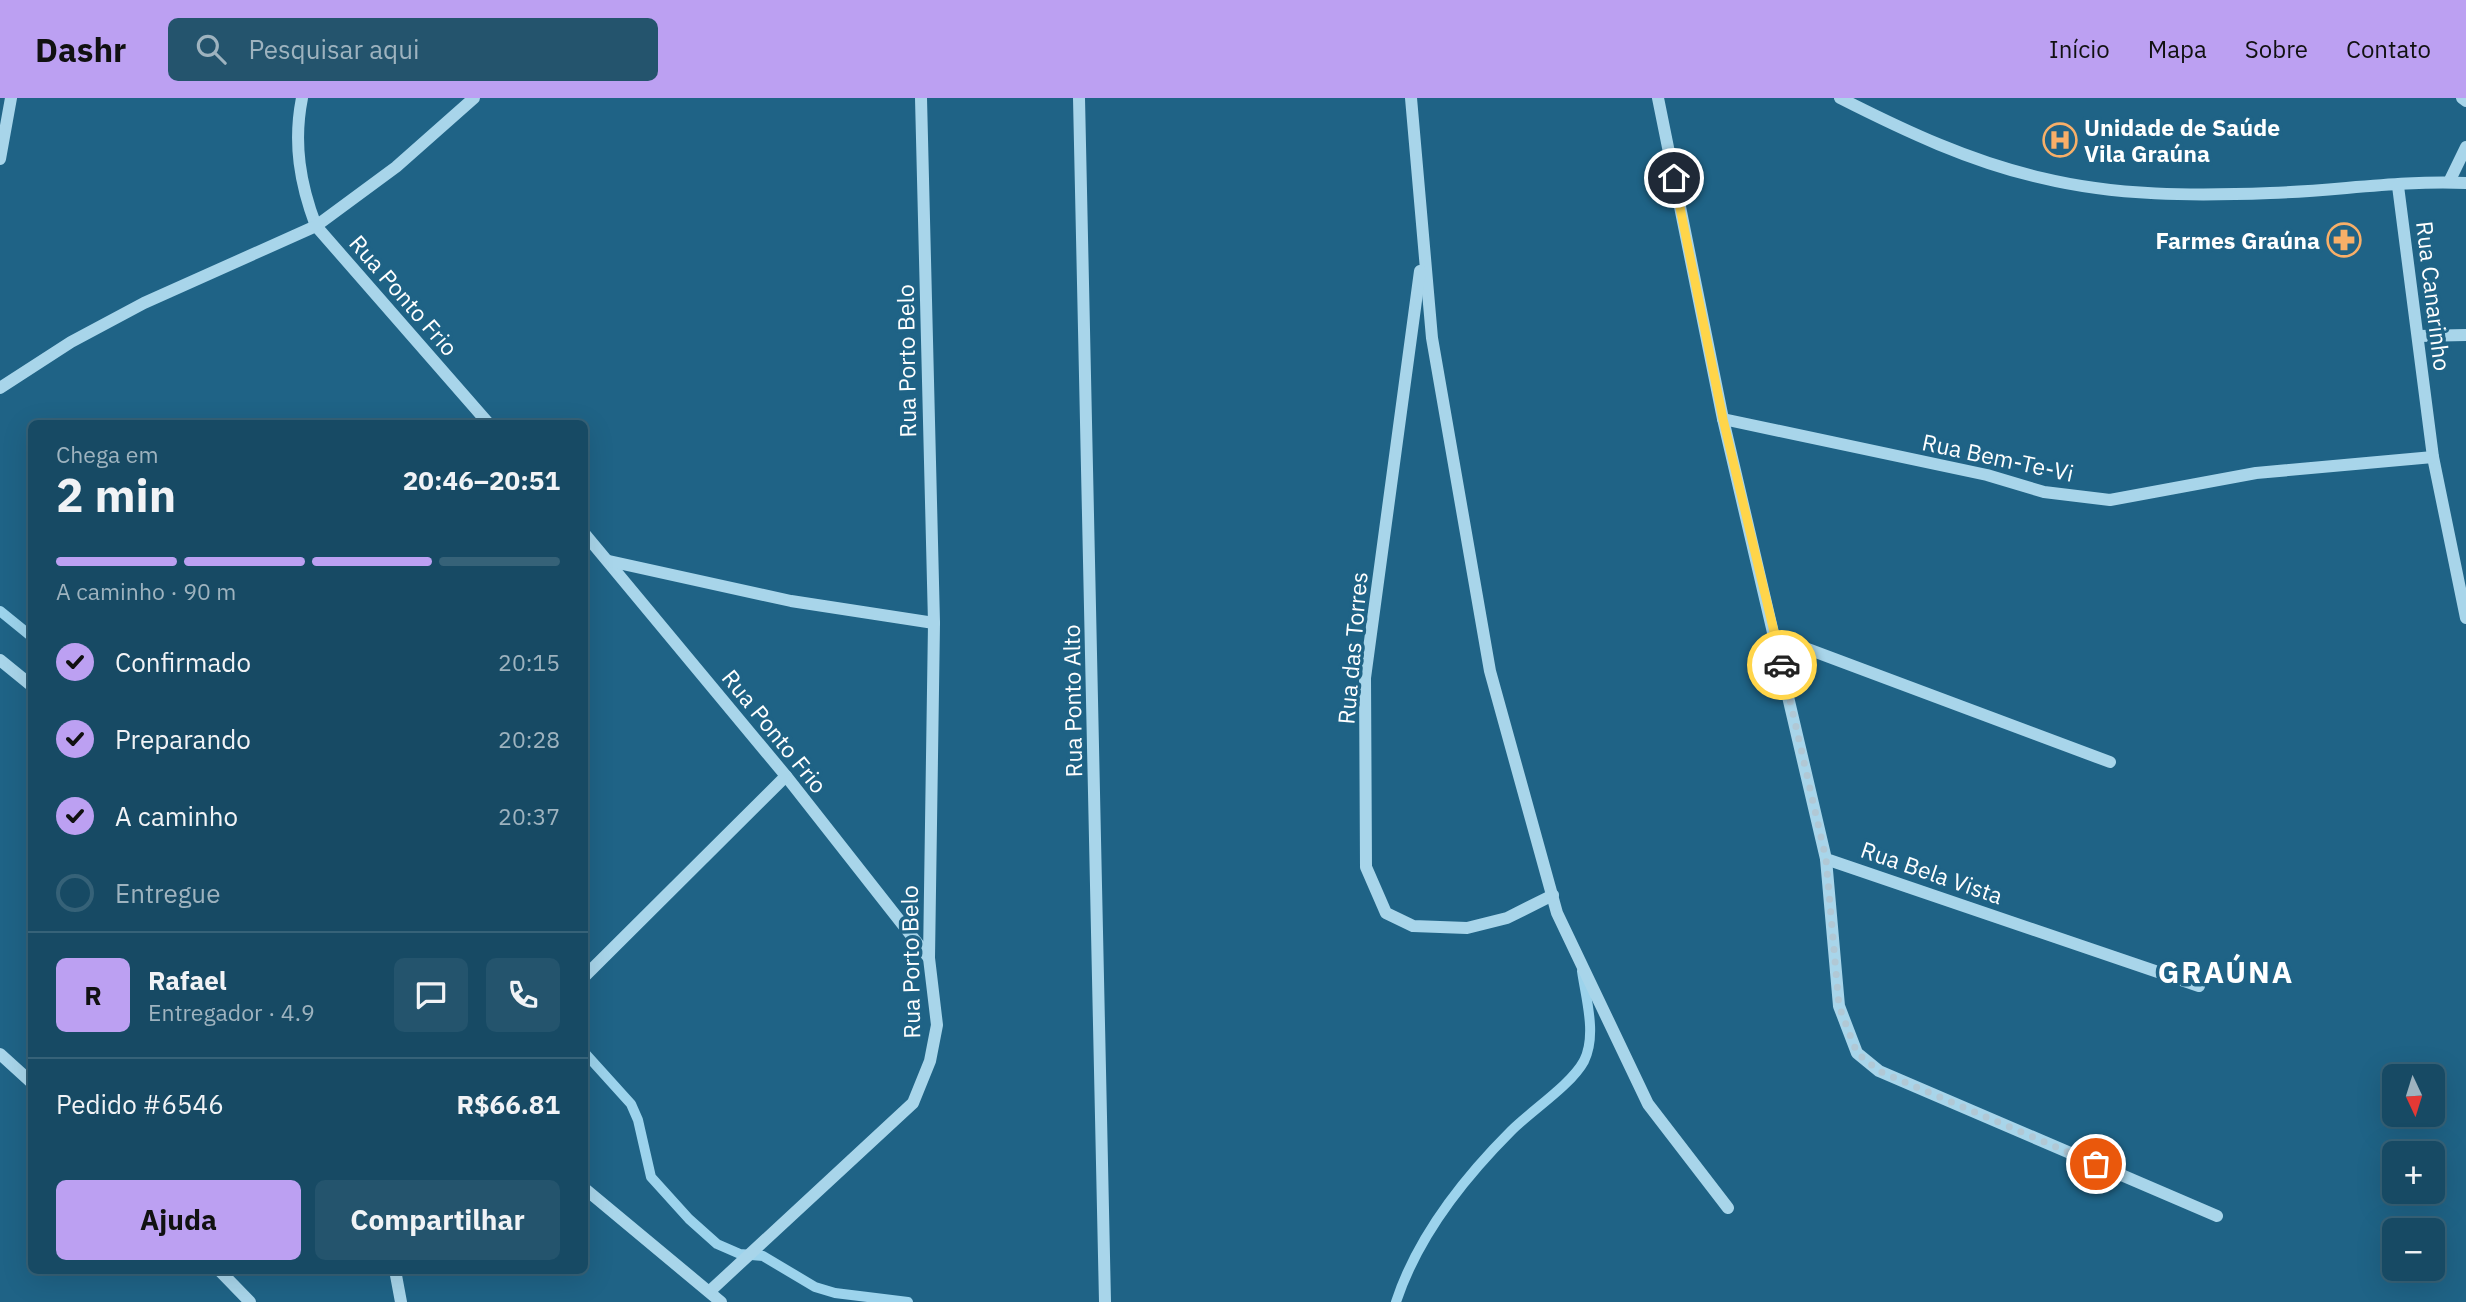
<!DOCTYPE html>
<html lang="pt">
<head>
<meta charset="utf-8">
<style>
	:root { --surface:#174a64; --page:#24546d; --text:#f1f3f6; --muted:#9eb3bf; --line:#366278; --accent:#bca0f2 }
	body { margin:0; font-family:"IBM Plex Sans",sans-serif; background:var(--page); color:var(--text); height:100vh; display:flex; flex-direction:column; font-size:26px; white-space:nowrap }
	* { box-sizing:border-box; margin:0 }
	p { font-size:23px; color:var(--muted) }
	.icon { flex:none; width:38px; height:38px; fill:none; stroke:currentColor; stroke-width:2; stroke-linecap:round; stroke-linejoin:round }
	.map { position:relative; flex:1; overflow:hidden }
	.sheet { position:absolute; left:28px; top:322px; width:560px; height:854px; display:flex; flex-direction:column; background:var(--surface); border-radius:10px; box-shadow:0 7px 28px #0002,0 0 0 2px var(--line) }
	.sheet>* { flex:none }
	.needle { width:46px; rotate:176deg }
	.controls { position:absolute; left:2382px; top:966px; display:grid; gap:14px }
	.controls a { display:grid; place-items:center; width:63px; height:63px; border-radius:10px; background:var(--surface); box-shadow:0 7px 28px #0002,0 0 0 2px var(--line); font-size:35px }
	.pin { position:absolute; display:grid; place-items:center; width:60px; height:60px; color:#fff; margin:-30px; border:4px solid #fff; border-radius:50%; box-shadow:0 2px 7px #0007 }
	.courier { position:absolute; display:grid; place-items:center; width:70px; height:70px; margin:-35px; border:5px solid #ffd54a; border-radius:50%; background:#fff; color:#222; box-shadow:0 2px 9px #0007 }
	.summary em { font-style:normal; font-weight:700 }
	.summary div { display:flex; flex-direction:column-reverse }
	.summary { display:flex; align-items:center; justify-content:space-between; height:119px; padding:0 28px }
	h1 { font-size:46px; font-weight:700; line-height:52px }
	.bar { display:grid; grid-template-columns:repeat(4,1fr); gap:10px 7px; align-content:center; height:84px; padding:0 28px }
	.bar i { height:9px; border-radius:5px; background:var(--line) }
	.bar .active { background:var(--accent) }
	.bar p { grid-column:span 4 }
	.line { display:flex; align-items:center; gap:18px; padding:0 28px; border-top:2px solid var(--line) }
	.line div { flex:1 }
	.round { display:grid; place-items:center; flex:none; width:74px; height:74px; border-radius:10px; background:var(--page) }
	ol { padding:0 28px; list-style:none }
	li { display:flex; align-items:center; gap:21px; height:77px }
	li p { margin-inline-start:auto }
	li .icon { padding:7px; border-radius:50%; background:var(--accent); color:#111; stroke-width:4 }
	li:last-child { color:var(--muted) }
	li i { width:38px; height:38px; border:4px solid var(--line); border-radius:50% }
	.primary-button { display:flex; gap:14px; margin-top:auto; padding:14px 28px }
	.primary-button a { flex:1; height:80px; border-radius:10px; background:var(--accent); color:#111; font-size:28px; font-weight:700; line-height:80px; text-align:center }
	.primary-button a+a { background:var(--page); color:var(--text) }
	header { display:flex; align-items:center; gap:42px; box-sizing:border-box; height:98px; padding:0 35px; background:var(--accent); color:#111 }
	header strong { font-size:33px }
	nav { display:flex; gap:38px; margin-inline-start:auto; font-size:24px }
	.search { width:490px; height:63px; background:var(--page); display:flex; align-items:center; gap:18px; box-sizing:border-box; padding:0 24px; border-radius:10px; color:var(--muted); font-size:26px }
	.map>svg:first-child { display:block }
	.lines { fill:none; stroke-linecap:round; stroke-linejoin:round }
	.stream { stroke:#9cd3ec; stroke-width:10 }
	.minor { stroke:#a8d5ea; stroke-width:12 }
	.done { stroke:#b1c8d5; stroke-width:7; stroke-dasharray:0 12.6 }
	.route { stroke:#ffd54a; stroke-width:9 }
	.labels { text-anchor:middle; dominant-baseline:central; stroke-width:7; stroke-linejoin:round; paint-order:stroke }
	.poi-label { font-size:23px; font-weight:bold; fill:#fff; stroke:#1f6386; text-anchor:start }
	.street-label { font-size:23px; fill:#fff; stroke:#1f6386 }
	.district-label { font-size:30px; font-weight:bold; letter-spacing:2px; fill:#fff; stroke:#1f6386 }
</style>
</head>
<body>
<header>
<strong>Dashr</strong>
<div class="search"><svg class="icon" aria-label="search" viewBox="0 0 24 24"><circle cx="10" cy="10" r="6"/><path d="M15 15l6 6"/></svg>Pesquisar aqui</div>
<nav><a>Início</a><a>Mapa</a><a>Sobre</a><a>Contato</a></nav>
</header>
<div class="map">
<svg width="2466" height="1204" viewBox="0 0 2466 1204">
	<rect width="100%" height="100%" fill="#1f6386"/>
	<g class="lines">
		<g class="stream">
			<polyline points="0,513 32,539"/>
			<polyline points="584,954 631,1006 638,1022 651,1079 689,1121 717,1146 740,1156 763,1158 815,1189 835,1195 908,1204"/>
			<path d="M 1396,1204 C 1417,1140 1464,1080 1511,1033 C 1532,1012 1571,987 1584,963 C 1597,937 1586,901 1582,873"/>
		</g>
		<g class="minor">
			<path d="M 302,0 C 293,45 300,86 316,128 L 489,326"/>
			<polyline points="1079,0 1105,1204"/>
			<polyline points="1411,0 1432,240 1490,573 1557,815 1648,1006 1728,1110"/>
			<polyline points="1658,0 1723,321 1826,761 2199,888"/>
			<path d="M 1840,0 C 1905,33 1971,64 2042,80 C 2116,98 2194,98 2270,95 C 2335,93 2401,82 2466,85"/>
			<polyline points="2462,0 2466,3"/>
			<polyline points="0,61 11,0"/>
			<polyline points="2449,84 2466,49"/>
			<polyline points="2398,88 2433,359 2466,520"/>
			<polyline points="1420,173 1365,580 1366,769 1386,815 1413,828 1467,830 1507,820 1553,797"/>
			<polyline points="2418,238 2466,237"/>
			<polyline points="0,290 71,244 144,205 316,128 396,69 474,0"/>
			<polyline points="1723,321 1987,377 2044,394 2110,402 2256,375 2433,359"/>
			<polyline points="584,435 786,678 929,860"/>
			<polyline points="609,463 791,503 934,525"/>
			<polyline points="1776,539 2110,664"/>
			<polyline points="0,562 32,588"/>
			<polyline points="1826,761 1839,908 1857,955 1879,973 2217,1118"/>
			<polyline points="584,879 786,678"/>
			<polyline points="0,956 32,985"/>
			<polyline points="584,1090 721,1204"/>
			<polyline points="219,1172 250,1204"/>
			<polyline points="395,1172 401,1204"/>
			<polyline points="710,1193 913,1005 930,963 937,927 929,860 934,525 921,0"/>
		</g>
	</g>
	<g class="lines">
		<polyline class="done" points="1782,567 1826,761 1839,908 1857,955 1879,973 2096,1066"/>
		<polyline class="route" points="1674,80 1723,321 1782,567"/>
	</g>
	<defs>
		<symbol id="hospital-ring" viewBox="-11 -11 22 22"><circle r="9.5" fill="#1f6386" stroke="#f8af68" stroke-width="1.5"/><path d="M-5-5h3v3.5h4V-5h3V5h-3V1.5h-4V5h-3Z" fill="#f8af68"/></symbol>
		<symbol id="pharmacy-ring" viewBox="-11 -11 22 22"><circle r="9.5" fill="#1f6386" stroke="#f8af68" stroke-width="1.5"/><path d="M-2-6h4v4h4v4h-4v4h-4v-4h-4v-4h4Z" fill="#f8af68"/></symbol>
	</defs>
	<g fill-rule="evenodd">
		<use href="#hospital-ring" x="2041" y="23" width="38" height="38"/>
		<use href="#pharmacy-ring" x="2325" y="123" width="38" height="38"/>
	</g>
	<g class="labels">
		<g class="poi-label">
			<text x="2084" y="29">Unidade de Saúde<tspan x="2084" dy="26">Vila Graúna</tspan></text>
			<text x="2320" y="142" text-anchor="end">Farmes Graúna</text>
		</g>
		<g class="street-label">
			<text transform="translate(404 197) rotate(49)">Rua Ponto Frio</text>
			<text transform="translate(2434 198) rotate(83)">Rua Canarinho</text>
			<text transform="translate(906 263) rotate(-91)">Rua Porto Belo</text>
			<text transform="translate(1998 359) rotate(12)">Rua Bem-Te-Vi</text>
			<text transform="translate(1352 550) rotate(-85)">Rua das Torres</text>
			<text transform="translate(1072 603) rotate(-91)">Rua Ponto Alto</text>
			<text transform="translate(775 633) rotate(51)">Rua Ponto Frio</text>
			<text transform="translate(1932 774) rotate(19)">Rua Bela Vista</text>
			<text transform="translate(910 864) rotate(-91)">Rua Porto Belo</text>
		</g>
		<g class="district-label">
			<text x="2226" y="873">GRAÚNA</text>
		</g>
	</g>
</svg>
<div class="controls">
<a><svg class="needle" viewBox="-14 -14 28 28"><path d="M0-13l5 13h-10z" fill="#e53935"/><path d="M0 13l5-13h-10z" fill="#9eb3bf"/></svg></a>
<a>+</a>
<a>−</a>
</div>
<div class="pin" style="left:2096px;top:1066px;background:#ea580c"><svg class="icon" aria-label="bag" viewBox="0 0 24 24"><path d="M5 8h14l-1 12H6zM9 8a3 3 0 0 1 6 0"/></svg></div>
<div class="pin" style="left:1674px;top:80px;background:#1f2937"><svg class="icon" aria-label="home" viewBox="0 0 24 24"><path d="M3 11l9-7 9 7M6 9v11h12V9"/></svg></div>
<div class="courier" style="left:1782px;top:567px"><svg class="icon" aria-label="car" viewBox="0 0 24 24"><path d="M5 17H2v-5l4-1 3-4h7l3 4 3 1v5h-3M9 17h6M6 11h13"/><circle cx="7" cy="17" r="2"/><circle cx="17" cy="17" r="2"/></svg></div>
<section class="sheet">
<div class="summary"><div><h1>2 min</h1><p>Chega em</p></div><em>20:46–20:51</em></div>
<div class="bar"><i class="active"></i><i class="active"></i><i class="active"></i><i></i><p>A caminho · 90 m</p></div>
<ol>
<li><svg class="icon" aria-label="check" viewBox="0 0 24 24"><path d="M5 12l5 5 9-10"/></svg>Confirmado<p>20:15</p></li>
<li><svg class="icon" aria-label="check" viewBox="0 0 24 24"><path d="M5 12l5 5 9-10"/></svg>Preparando<p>20:28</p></li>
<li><svg class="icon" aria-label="check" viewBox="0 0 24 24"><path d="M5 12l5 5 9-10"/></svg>A caminho<p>20:37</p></li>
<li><i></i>Entregue</li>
</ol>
<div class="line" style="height:126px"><b class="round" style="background:var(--accent);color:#111">R</b><div><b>Rafael</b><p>Entregador · 4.9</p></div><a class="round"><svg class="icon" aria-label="chat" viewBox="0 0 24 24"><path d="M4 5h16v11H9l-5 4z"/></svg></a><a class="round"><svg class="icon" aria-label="phone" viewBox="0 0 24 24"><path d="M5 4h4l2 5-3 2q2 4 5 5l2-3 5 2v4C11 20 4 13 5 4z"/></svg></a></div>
<div class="line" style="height:91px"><div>Pedido #6546</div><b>R$66.81</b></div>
<div class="primary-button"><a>Ajuda</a><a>Compartilhar</a></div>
</section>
</div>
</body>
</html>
